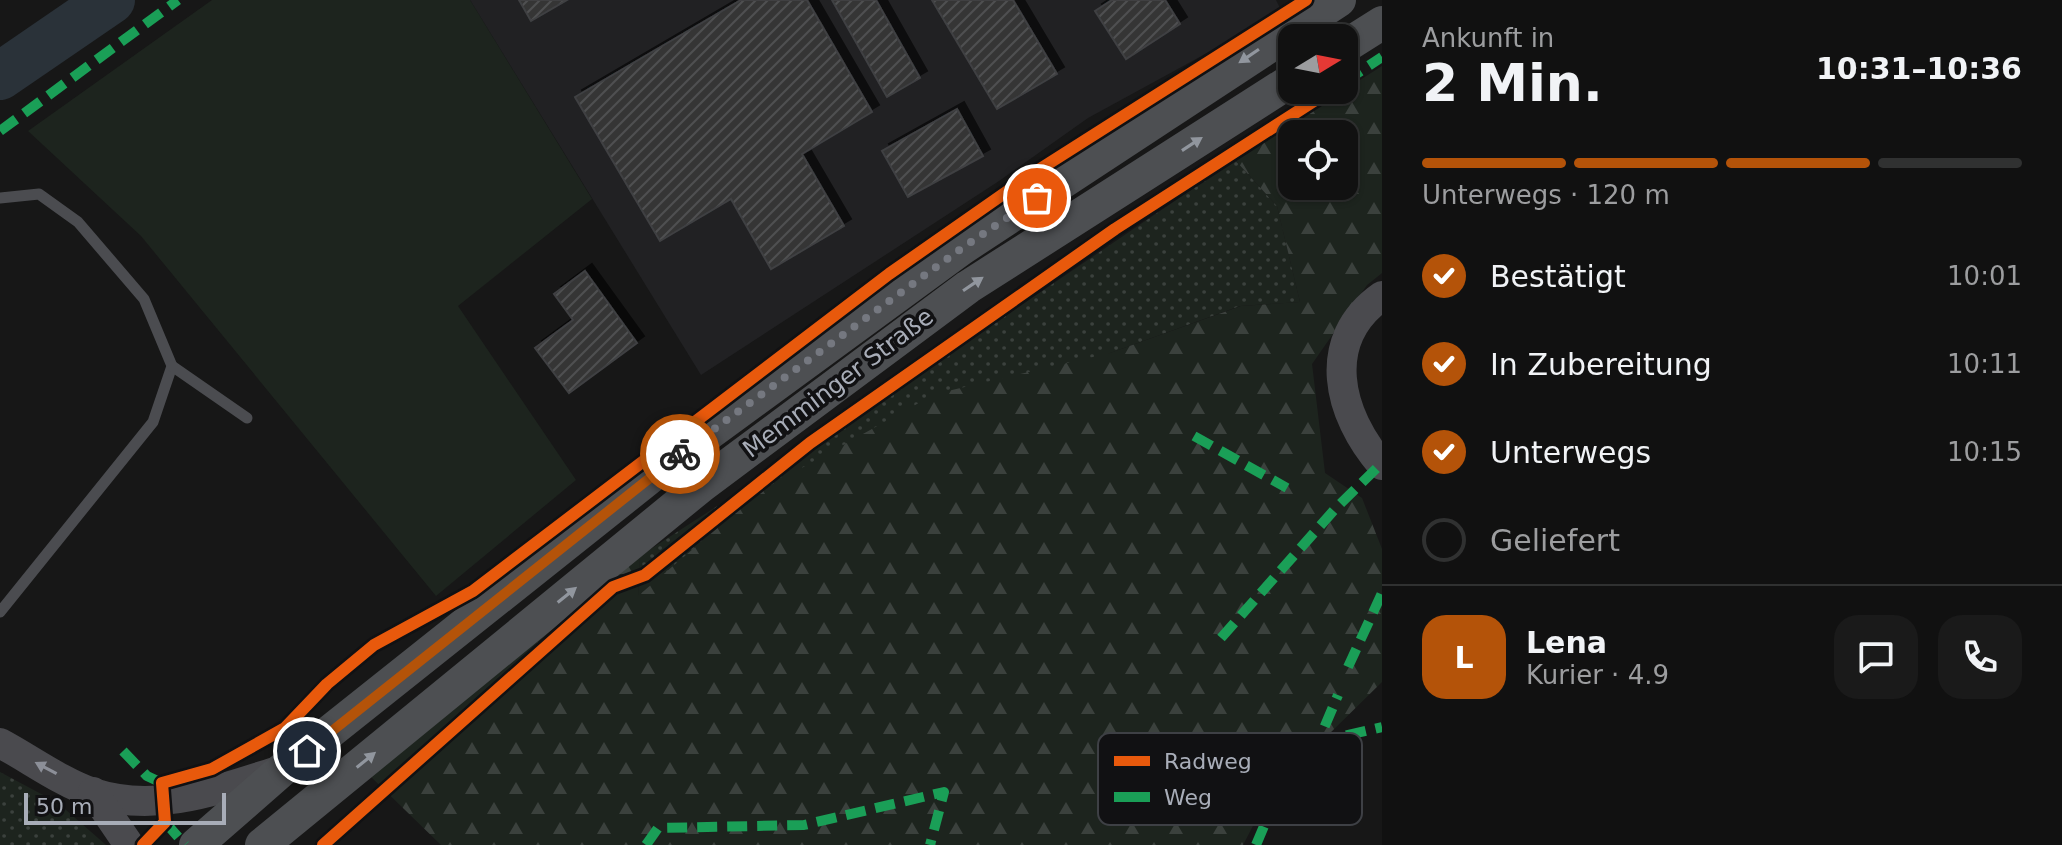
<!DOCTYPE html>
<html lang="de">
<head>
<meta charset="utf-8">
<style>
	:root { --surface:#111; --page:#1a1a1a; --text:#f1f3f6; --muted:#9c9d9f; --line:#303131; --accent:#b45309 }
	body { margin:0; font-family:"DejaVu Sans",sans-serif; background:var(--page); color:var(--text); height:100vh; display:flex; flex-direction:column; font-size:30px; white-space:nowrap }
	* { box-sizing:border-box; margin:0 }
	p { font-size:26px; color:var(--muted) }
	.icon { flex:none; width:44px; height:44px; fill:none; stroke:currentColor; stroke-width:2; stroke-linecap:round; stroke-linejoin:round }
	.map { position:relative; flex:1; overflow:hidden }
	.details { display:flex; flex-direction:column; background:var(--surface); width:680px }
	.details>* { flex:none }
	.needle { width:52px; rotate:80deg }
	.fabs { position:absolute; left:1278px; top:24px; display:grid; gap:16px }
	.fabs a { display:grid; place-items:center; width:80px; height:80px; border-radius:16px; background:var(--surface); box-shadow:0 2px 6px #0004,0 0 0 2px var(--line); font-size:40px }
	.scale { position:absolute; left:24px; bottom:20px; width:202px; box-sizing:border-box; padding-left:8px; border:4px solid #a8adb8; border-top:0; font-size:22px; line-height:28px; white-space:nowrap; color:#a8adb8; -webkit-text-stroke:6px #111113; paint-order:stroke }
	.pin { position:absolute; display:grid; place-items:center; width:68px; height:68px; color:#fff; margin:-34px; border:4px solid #fff; border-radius:50%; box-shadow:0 2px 8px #0007 }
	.courier { position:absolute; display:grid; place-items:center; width:80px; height:80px; margin:-40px; border:6px solid #b45309; border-radius:50%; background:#fff; color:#222; box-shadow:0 2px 10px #0007 }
	.headline em { font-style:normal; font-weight:700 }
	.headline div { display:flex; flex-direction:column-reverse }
	.headline { display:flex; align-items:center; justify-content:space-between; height:136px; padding:0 40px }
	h1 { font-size:52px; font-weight:700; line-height:60px }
	.bar { display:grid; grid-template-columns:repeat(4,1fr); gap:12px 8px; align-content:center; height:96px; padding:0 40px }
	.bar i { height:10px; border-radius:6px; background:var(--line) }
	.bar .selected { background:var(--accent) }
	.bar p { grid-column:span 4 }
	.line { display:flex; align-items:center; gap:20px; padding:0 40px; border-top:2px solid var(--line) }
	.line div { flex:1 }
	.round { display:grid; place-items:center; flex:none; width:84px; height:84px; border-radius:24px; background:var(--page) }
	ol { padding:0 40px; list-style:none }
	li { display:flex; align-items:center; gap:24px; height:88px }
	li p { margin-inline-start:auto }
	li .icon { padding:8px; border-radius:50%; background:var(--accent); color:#fff; stroke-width:4 }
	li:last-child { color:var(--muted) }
	li i { width:44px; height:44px; border:4px solid var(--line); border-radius:50% }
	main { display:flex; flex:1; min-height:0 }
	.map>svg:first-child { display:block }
	.built { fill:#212123 }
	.grass { fill:url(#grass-dots) }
	.forest { fill:url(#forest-firs); fill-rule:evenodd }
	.garden { fill:#1d241e }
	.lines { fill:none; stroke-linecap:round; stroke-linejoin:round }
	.river { stroke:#2a3239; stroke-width:48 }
	.building { fill:url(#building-hatch); stroke:#3f4043; stroke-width:2; filter:url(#shadow) }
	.lane { stroke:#4b4c50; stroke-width:11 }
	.secondary { stroke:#4a4a4e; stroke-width:30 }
	.primary { stroke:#4d4f52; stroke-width:34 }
	.quiet { stroke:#1a9f57; stroke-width:10; stroke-dasharray:20 10; stroke-linecap:butt }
	.cycleway-casing { stroke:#111113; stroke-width:17 }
	.cycleway { stroke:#e8590c; stroke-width:12 }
	.oneway { fill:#91969e }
	.oneway2 { fill:#8c8f98 }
	.done { stroke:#757880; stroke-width:8; stroke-dasharray:0 14.4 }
	.route { stroke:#b45309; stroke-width:10 }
	.labels { text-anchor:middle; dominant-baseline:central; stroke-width:7; stroke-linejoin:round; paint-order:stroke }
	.street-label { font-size:24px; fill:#a8adb8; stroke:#111113 }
	.key { fill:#111113; stroke:#3e4045; stroke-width:2 }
	.key-label { font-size:22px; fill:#a8adb8 }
</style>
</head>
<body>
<main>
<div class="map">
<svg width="1382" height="845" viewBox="0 0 1382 845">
	<defs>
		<pattern id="grass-dots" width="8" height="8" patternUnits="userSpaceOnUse" patternTransform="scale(2)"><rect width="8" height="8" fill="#1d241e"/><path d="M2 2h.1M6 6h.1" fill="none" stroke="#3b413d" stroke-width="1.8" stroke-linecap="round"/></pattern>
		<pattern id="forest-firs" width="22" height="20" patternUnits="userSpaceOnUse" patternTransform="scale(2)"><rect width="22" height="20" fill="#1d241e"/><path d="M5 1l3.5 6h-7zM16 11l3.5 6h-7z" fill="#3b413d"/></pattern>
		<pattern id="building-hatch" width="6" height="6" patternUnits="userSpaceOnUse" patternTransform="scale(2)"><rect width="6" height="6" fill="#353536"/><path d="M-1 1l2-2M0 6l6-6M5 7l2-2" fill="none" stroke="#4f5051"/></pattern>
		<filter id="shadow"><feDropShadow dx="7" dy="-7" stdDeviation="0" flood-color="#0009"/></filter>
	</defs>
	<rect width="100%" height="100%" fill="#171717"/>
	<polygon class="built" points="470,0 1276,0 1282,12 1088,118 999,181 701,375"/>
	<g class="grass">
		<polygon points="1235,160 1277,206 1300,302 1240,306 1110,353 638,597 640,556 901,387"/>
		<polygon points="0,772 58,803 106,845 0,845"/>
	</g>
	<path class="forest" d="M 1382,66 L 1382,273 L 1367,285 L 1312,364 L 1325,473 L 1362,498 L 1382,549 L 1382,682 L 1271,791 L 1243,845 L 441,845 L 367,773 L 640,556 L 638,596 L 762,490 L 935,394 L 1110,353 L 1241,306 L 1300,302 L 1277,206 L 1235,160 ZM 1292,134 L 1344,134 L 1344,186 L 1292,186 Z"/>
	<polygon class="garden" points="212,0 470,0 592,199 458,306 576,480 436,596 141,236 28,131"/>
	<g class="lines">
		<polyline class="river" points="0,76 111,0"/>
	</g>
	<g class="building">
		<polygon points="519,0 567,0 531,21"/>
		<polygon points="741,0 807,0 872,112 802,154 844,226 771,269 731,199 660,241 575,97"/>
		<polygon points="832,0 876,0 920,78 887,97"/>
		<polygon points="932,0 1013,0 1057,74 997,109"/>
		<polygon points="1112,0 1165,0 1180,24 1126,59 1095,11"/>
		<polygon points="957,109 983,156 908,197 882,151"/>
		<polygon points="585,271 637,343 569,393 535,348 573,320 554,294"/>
	</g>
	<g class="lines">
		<g class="lane">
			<polyline points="0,198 39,194 78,222 144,299 172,366 153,422 0,612"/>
			<polyline points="172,366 247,418"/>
		</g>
		<g class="secondary">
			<path d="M 1382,296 C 1319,340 1338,415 1382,465"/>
			<path d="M 0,743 C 30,759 61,782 93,793 C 157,814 220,789 281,770"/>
			<polyline points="93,792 129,845"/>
		</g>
		<g class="primary">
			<polyline points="1344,47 1382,23"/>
			<polyline points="196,845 283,769 660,469 962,248 1339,0"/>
			<polyline points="262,845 702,485 968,287 1292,80"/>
		</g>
		<g class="quiet">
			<polyline points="1344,82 1382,57"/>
			<polyline points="0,131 178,0"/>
			<polyline points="1194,436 1287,488"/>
			<polyline points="1221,638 1335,509 1381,464"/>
			<polyline points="1348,667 1382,593"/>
			<polyline points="1317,742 1382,727"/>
			<polyline points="123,751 147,776 162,783"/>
			<polyline points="1313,754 1338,695"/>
			<polyline points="165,822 185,845"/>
			<polyline points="646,845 658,828 804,825 944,792 930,845"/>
			<polyline points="1256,845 1275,800 1295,782"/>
		</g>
		<defs>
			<g id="cycleway">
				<polyline points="143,845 165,822 162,783 212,769 285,728 327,684 374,645 473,591 889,274 1029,176 1306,0"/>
				<polyline points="323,845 613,587 645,575 810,443 1115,229 1331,90"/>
			</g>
		</defs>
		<use href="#cycleway" class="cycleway-casing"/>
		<use href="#cycleway" class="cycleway"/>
	</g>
	<defs><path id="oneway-solid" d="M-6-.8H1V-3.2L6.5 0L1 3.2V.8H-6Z" transform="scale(2)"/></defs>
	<g class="oneway">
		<use href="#oneway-solid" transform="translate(1249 56) rotate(146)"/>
		<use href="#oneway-solid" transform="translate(1192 144) rotate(-33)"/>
		<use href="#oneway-solid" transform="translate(973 284) rotate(-34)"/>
		<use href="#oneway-solid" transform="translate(567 595) rotate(-39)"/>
		<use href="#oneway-solid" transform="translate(366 760) rotate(-39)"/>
	</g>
	<use class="oneway2" href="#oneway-solid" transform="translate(46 768) rotate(-152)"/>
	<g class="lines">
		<polyline class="done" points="680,454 962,248 1037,198"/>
		<polyline class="route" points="307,751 680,454"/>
	</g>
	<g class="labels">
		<g class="street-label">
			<text transform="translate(838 383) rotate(-37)">Memminger Straße</text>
		</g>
	</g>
	<rect x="1098" y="733" width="264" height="92" rx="12" class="key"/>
	<rect x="1114" y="756" width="36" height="10" fill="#e8590c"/>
	<rect x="1114" y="792" width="36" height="10" fill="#1a9f57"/>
	<g class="key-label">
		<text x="1164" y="769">Radweg</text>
		<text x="1164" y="805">Weg</text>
	</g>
</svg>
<div class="fabs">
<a><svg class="needle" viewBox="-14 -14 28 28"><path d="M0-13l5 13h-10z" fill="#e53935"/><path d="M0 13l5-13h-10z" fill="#9c9d9f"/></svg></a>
<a><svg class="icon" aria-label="locate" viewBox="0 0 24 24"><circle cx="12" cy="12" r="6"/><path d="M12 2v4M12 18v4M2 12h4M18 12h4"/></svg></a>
</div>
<div class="scale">50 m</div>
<div class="pin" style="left:1037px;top:198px;background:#ea580c"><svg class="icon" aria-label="bag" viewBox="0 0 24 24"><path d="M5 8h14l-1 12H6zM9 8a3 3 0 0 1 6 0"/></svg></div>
<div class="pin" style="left:307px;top:751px;background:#1f2937"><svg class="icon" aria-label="home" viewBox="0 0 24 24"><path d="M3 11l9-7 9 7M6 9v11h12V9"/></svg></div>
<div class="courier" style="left:680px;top:454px"><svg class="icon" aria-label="bike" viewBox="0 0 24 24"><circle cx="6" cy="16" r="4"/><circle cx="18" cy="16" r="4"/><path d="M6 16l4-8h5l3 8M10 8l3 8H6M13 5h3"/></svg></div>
</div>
<section class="details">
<div class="headline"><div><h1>2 Min.</h1><p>Ankunft in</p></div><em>10:31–10:36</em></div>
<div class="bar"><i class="selected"></i><i class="selected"></i><i class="selected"></i><i></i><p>Unterwegs · 120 m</p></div>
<ol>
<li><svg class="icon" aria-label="check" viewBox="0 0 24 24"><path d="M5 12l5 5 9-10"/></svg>Bestätigt<p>10:01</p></li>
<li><svg class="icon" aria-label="check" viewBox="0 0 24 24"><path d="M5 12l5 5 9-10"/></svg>In Zubereitung<p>10:11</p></li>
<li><svg class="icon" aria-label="check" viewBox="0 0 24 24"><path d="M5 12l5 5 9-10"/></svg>Unterwegs<p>10:15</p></li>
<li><i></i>Geliefert</li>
</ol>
<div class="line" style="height:144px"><b class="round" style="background:var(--accent);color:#fff">L</b><div><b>Lena</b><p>Kurier · 4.9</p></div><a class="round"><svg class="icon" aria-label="chat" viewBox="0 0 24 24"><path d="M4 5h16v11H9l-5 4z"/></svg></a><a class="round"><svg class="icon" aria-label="phone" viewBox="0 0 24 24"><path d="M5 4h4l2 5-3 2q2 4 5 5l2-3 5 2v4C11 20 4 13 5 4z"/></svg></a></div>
</section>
</main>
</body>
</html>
